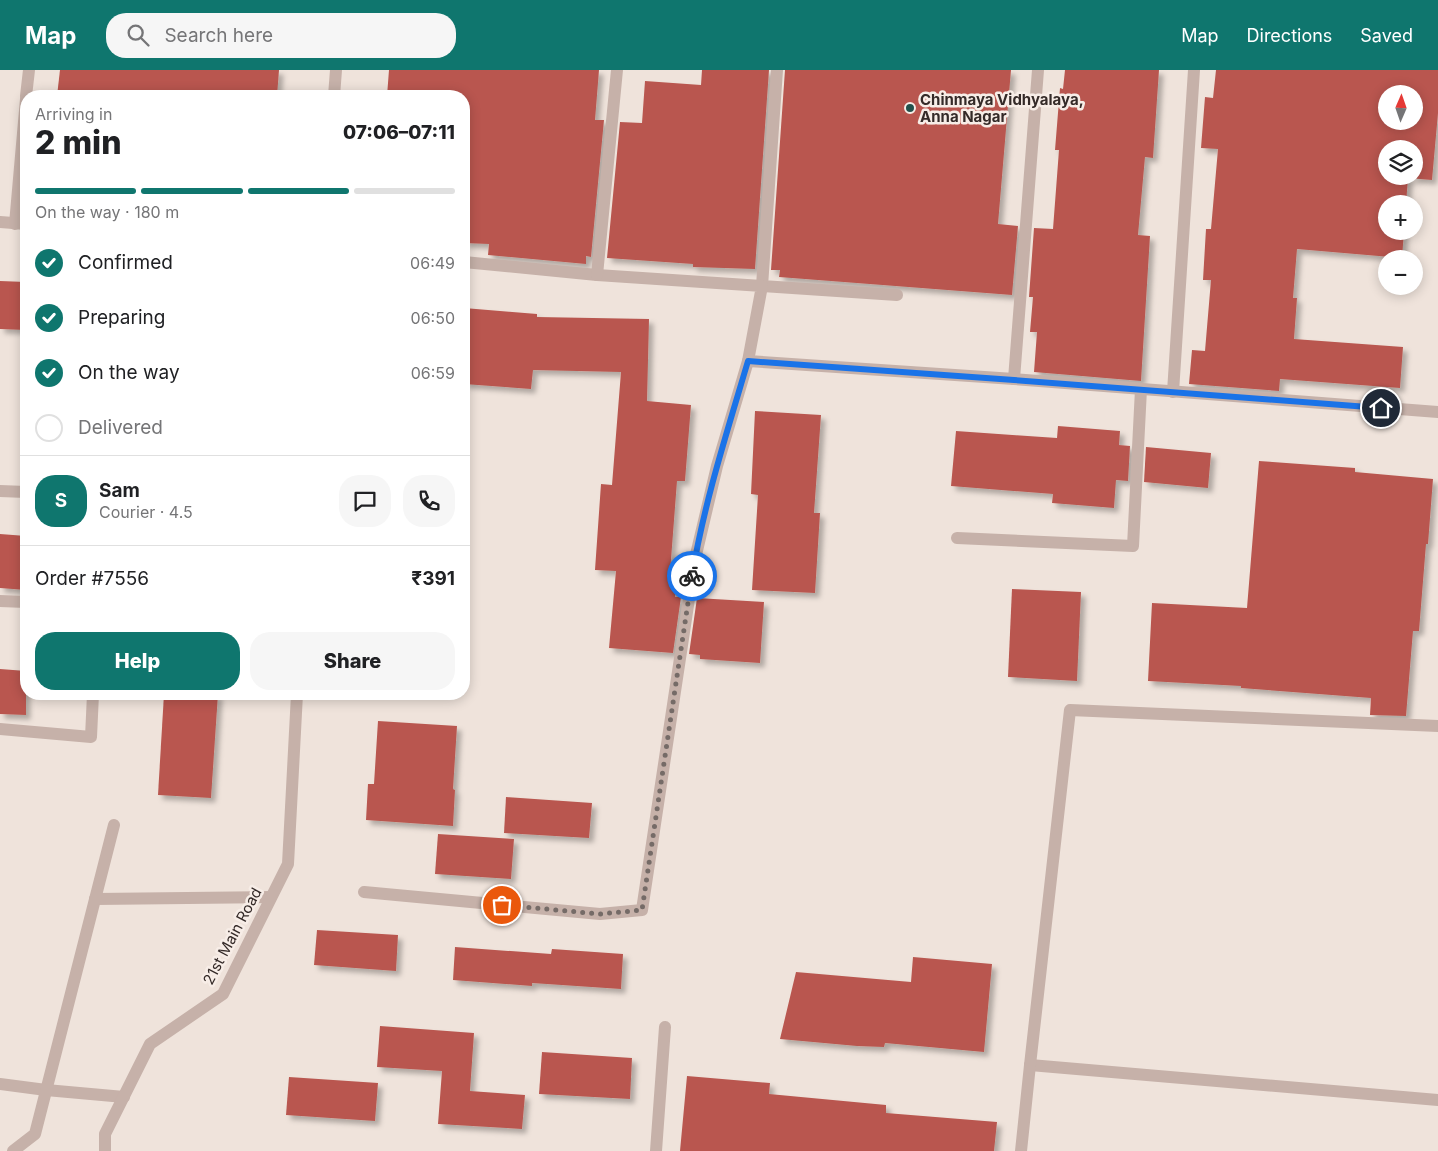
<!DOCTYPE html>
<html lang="en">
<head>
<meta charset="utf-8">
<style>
	:root { --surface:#fff; --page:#f6f6f6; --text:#202124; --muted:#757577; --line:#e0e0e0; --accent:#0f766e }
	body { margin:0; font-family:Inter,sans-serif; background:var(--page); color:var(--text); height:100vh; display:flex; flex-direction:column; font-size:19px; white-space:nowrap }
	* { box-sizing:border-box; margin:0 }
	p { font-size:16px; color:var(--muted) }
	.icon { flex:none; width:28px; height:28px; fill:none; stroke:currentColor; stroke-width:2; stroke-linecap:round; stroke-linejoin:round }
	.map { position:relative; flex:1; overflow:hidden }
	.details { position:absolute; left:20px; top:20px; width:450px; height:610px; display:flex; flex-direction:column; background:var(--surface); border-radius:20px; box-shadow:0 2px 12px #0003 }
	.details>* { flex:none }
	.needle { width:32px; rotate:2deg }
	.tools { position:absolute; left:1378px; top:15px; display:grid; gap:10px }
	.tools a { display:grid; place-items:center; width:45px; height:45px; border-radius:50%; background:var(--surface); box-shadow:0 2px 12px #0003; font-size:25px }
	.pin { position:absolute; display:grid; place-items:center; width:42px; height:42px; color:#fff; margin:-21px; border:2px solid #fff; border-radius:50%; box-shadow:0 1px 5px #0007 }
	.courier { position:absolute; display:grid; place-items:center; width:50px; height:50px; margin:-25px; border:4px solid #1a73e8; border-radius:50%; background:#fff; color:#222; box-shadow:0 1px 6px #0007 }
	.head em { font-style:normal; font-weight:800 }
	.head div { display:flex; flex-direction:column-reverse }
	.head { display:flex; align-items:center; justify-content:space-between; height:85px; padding:0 15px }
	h1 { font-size:32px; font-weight:800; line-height:38px }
	.bar { display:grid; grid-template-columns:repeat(4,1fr); gap:8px 5px; align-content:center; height:60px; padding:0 15px }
	.bar i { height:6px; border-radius:4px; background:var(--line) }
	.bar .current { background:var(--accent) }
	.bar p { grid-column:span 4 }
	.line { display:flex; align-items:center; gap:12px; padding:0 15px; border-top:1px solid var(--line) }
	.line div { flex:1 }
	.round { display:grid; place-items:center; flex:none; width:52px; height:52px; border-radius:20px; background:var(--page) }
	ol { padding:0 15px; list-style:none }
	li { display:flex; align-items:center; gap:15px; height:55px }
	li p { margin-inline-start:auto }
	li .icon { padding:5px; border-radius:50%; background:var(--accent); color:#fff; stroke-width:4 }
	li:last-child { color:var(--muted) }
	li i { width:28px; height:28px; border:2px solid var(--line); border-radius:50% }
	.cta { display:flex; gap:10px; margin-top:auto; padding:10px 15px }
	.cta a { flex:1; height:58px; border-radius:20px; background:var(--accent); color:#fff; font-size:20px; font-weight:800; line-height:58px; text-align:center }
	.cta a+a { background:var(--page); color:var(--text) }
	header { display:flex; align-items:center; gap:30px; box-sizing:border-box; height:70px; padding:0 25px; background:var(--accent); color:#fff }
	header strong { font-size:24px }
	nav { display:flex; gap:28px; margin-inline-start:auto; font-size:18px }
	.search { width:350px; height:45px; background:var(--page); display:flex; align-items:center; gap:12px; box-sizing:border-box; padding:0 18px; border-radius:20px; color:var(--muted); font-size:19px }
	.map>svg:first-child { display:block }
	.building { fill:#b9574f; fill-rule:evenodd; filter:url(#shadow) }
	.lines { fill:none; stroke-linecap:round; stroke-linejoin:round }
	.service { stroke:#c6b1a9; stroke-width:12 }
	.minor { stroke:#c6b1a9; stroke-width:12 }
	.done { stroke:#756b67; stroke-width:5; stroke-dasharray:0 9 }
	.route { stroke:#1a73e8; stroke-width:6 }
	.poi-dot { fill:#22514c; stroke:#f7ede7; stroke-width:2 }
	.labels { text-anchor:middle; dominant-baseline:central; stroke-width:5; stroke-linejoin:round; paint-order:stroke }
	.poi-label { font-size:15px; font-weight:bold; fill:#342a28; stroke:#f7ede7; text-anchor:start }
	.street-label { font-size:15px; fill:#342a28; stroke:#f7ede7 }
</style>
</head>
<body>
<header>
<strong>Map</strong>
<div class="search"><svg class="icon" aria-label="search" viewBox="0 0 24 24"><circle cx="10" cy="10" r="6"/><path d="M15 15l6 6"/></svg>Search here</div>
<nav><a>Map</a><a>Directions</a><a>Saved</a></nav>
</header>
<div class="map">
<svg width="1438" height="1081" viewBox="0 0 1438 1081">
	<defs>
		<filter id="shadow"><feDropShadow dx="4.5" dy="4.5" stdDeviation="2.5" flood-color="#0004"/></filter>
	</defs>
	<rect width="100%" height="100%" fill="#efe3db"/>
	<g class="building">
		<polygon points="60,0 279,0 277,26 57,26"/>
		<polygon points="389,0 599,0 595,50 604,50 591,187 586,186 586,194 488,185 489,174 464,173 464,26 387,26"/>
		<polygon points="702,0 769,0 755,199 693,197 693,194 607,188 620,52 642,53 645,11 701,15"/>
		<polygon points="785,0 1011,0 998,154 1018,156 1012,225 779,207 780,200 771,200"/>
		<polygon points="1065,0 1159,0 1153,88 1145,87 1138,165 1150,166 1141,311 1034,302 1037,262 1030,262 1033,227 1029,227 1034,158 1053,159 1059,80 1055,80 1060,18 1063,19"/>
		<path d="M 1216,0 L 1438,0 L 1438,43 L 1432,110 L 1408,108 L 1406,134 L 1386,134 L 1386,161 L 1404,161 L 1402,188 L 1297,179 L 1293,228 L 1297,228 L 1294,269 L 1403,277 L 1400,318 L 1280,309 L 1279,321 L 1189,314 L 1192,280 L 1205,281 L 1211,210 L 1203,210 L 1206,159 L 1211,159 L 1218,79 L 1201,78 L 1205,27 L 1213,28 ZM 1386,24 L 1414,24 L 1414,51 L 1386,51 ZM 1386,79 L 1414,79 L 1414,106 L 1386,106 Z"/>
		<polygon points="0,211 26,212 26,260 0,259"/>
		<polygon points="464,238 537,244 537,247 649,249 647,331 691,335 685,411 677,411 669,516 676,517 675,527 681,527 673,583 609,578 616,501 595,500 601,414 612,415 621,302 533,300 531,319 464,314"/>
		<polygon points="755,341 821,345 814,443 820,443 815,523 752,520 758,425 751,424"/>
		<polygon points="1058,356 1120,361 1119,375 1130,376 1128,411 1116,410 1114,438 1052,433 1053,424 951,416 956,361 1057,368"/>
		<polygon points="1146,377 1211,383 1208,418 1144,412"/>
		<polygon points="1259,391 1355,398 1355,402 1433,409 1428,474 1426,474 1419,561 1413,561 1406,646 1370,645 1371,628 1241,618 1241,616 1148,611 1152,533 1247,538"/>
		<polygon points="0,464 26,466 26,520 0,518"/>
		<polygon points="1012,519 1081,522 1077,611 1008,607"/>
		<polygon points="697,528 764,532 760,593 700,589 700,585 689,584"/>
		<polygon points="0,599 26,601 26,645 0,644"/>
		<polygon points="164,624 218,624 211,728 158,725"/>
		<polygon points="378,651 457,656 453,719 455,720 453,756 366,750 368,714 374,714"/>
		<polygon points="506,727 592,733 589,768 504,763"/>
		<polygon points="438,764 514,769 511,809 435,804"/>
		<polygon points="317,860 398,865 396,901 314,895"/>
		<polygon points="455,877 551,884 552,879 623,884 621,919 532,913 532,916 453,910"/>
		<polygon points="913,887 992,894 984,982 885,973 884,977 857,976 780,969 796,902 911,912"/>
		<polygon points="380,956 474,963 470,1021 525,1025 522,1059 438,1054 442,1001 377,997"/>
		<polygon points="542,982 632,988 630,1029 539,1024"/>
		<polygon points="687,1006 770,1013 769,1024 886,1035 886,1043 997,1052 994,1081 680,1081"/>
		<polygon points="289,1007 378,1013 375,1051 286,1045"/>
	</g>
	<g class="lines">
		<g class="service">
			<polyline points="364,822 600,844 642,840 695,489 717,396 748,291"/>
			<polyline points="95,829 271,827"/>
			<polyline points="1030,995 1438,1030"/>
			<polyline points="0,1014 46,1020 124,1027"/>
			<polyline points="13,1081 35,1064 114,755"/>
			<polyline points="1021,1081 1030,995 1070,640 1438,656"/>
		</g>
		<g class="minor">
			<polyline points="777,0 762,216 897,225"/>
			<polyline points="26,26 29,0"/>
			<polyline points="334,26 336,0"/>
			<polyline points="0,152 26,154"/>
			<polyline points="15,154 26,29"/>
			<polyline points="464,192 597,205 762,216 748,291 1014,309 1438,342"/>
			<polyline points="597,205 617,0"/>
			<polyline points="1014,309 1038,0"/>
			<polyline points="1173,322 1194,0"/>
			<polyline points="0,421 26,422"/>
			<polyline points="957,468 1133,476 1141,319"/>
			<polyline points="0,531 26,532"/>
			<polyline points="0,659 91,667 93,624"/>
			<polyline points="105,1081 105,1064 150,974 223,924 288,794 297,624"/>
			<polyline points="656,1081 665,957"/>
		</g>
	</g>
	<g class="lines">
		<polyline class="done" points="502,835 600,844 642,840 692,506"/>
		<path class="route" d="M 692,506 C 704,433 727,362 748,291 L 1014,310 L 1381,338"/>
	</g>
	<circle class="poi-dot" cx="910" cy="38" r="5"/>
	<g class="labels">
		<g class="poi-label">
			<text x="920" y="29">Chinmaya Vidhyalaya,<tspan x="920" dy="17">Anna Nagar</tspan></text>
		</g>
		<g class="street-label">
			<text transform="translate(232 866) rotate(-62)">21st Main Road</text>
		</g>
	</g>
</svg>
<div class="tools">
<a><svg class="needle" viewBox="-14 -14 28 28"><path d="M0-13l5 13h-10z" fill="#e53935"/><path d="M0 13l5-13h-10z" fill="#757577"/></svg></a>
<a><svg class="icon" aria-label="layers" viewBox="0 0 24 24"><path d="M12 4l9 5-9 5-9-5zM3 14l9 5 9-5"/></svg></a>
<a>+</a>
<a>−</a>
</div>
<div class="pin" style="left:502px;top:835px;background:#ea580c"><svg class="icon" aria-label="bag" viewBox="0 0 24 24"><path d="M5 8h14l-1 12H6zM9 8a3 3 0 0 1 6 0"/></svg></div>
<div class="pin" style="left:1381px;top:338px;background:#1f2937"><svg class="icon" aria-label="home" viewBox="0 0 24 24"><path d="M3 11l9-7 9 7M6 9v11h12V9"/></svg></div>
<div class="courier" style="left:692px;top:506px"><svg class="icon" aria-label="bike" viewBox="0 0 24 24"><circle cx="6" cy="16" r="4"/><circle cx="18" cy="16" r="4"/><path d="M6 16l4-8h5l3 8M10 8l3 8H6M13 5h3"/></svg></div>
<section class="details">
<div class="head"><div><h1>2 min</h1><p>Arriving in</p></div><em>07:06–07:11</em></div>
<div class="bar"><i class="current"></i><i class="current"></i><i class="current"></i><i></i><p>On the way · 180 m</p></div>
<ol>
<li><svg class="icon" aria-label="check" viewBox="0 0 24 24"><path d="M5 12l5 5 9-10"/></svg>Confirmed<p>06:49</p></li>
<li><svg class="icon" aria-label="check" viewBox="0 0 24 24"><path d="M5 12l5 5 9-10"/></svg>Preparing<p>06:50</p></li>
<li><svg class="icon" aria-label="check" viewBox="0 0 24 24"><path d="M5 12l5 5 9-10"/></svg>On the way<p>06:59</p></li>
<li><i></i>Delivered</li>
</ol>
<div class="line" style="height:90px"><b class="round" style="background:var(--accent);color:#fff">S</b><div><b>Sam</b><p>Courier · 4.5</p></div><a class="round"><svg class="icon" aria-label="chat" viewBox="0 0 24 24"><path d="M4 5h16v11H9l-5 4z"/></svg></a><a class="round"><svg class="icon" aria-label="phone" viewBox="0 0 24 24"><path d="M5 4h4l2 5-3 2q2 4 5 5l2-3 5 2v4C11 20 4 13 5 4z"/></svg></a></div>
<div class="line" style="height:65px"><div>Order #7556</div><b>₹391</b></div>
<div class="cta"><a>Help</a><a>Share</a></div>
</section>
</div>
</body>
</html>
